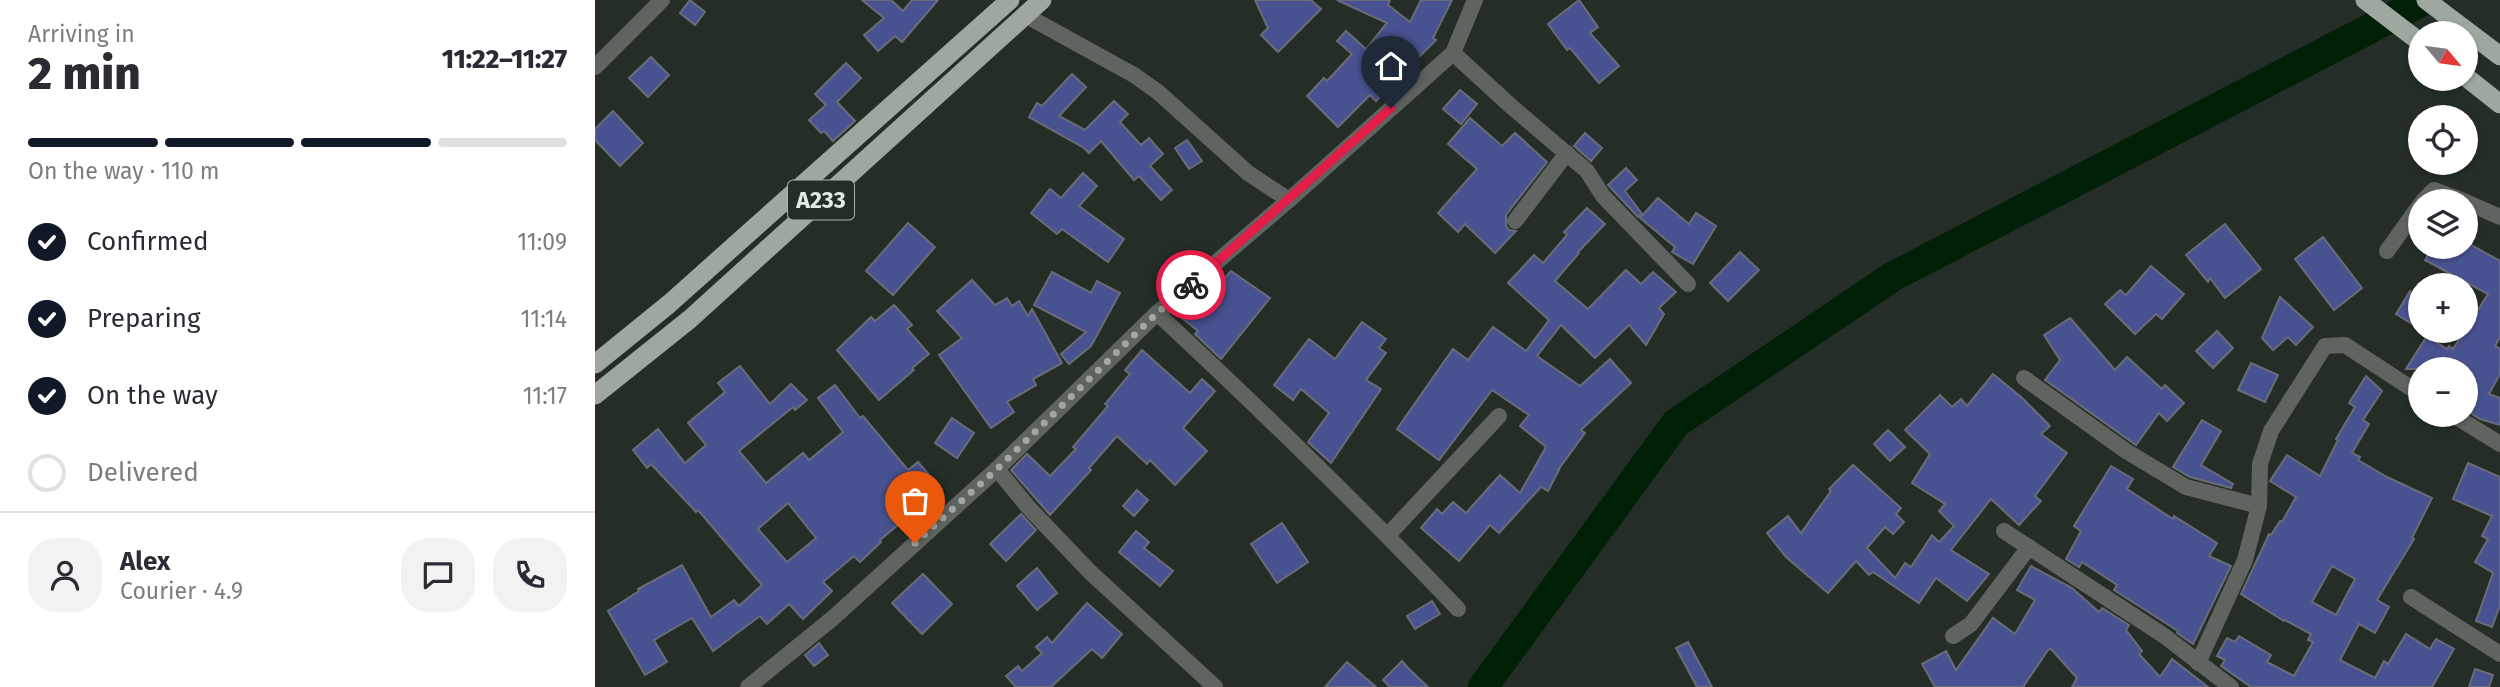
<!DOCTYPE html>
<html lang="en">
<head>
<meta charset="utf-8">
<style>
	:root { --surface:#fff; --page:#f2f2f3; --text:#2b2b33; --muted:#7c7c81; --line:#e1e1e2; --accent:#111827 }
	body { margin:0; font-family:"Fira Sans",sans-serif; background:var(--page); color:var(--text); height:100vh; display:flex; flex-direction:column; font-size:26px; white-space:nowrap }
	* { box-sizing:border-box; margin:0 }
	p { font-size:23px; color:var(--muted) }
	.icon { flex:none; width:38px; height:38px; fill:none; stroke:currentColor; stroke-width:2; stroke-linecap:round; stroke-linejoin:round }
	.map { position:relative; flex:1; overflow:hidden }
	.details { display:flex; flex-direction:column; background:var(--surface); width:595px }
	.details>* { flex:none }
	.needle { width:46px; rotate:119deg }
	.buttons { position:absolute; left:1813px; top:21px; display:grid; gap:14px }
	.buttons a { display:grid; place-items:center; width:70px; height:70px; border-radius:50%; background:var(--surface); box-shadow:0 2px 5px #0004; font-size:35px }
	.pin { position:absolute; display:grid; place-items:center; width:60px; height:60px; color:#fff; margin:-72px -30px; border-radius:50% 50% 50% 0; rotate:-45deg; box-shadow:0 0 7px #0007 }
	.pin .icon { rotate:45deg }
	.courier { position:absolute; display:grid; place-items:center; width:70px; height:70px; margin:-35px; border:5px solid #e11d48; border-radius:50%; background:#fff; color:#222; box-shadow:0 2px 9px #0007 }
	.overview em { font-style:normal; font-weight:800 }
	.overview div { display:flex; flex-direction:column-reverse }
	.overview { display:flex; align-items:center; justify-content:space-between; height:119px; padding:0 28px }
	h1 { font-size:46px; font-weight:800; line-height:52px }
	.bar { display:grid; grid-template-columns:repeat(4,1fr); gap:10px 7px; align-content:center; height:84px; padding:0 28px }
	.bar i { height:9px; border-radius:5px; background:var(--line) }
	.bar .current { background:var(--accent) }
	.bar p { grid-column:span 4 }
	.line { display:flex; align-items:center; gap:18px; padding:0 28px; border-top:2px solid var(--line) }
	.line div { flex:1 }
	.round { display:grid; place-items:center; flex:none; width:74px; height:74px; border-radius:28px; background:var(--page) }
	ol { padding:0 28px; list-style:none }
	li { display:flex; align-items:center; gap:21px; height:77px }
	li p { margin-inline-start:auto }
	li .icon { padding:7px; border-radius:50%; background:var(--accent); color:#fff; stroke-width:4 }
	li:last-child { color:var(--muted) }
	li i { width:38px; height:38px; border:4px solid var(--line); border-radius:50% }
	main { display:flex; flex:1; min-height:0 }
	.map>svg:first-child { display:block }
	.lines { fill:none; stroke-linecap:round; stroke-linejoin:round }
	.river { stroke:#001f07; stroke-width:30 }
	.building { fill:#495290; stroke:#696c78; stroke-width:2; fill-rule:evenodd }
	.minor { stroke:#606460; stroke-width:16 }
	.trunk { stroke:#9ea89f; stroke-width:19 }
	.done { stroke:#a1a8a2; stroke-width:7; stroke-dasharray:0 12.6 }
	.route { stroke:#e11d48; stroke-width:9 }
	.labels { text-anchor:middle; dominant-baseline:central; stroke-width:7; stroke-linejoin:round; paint-order:stroke }
	.shield { fill:#242e26; stroke:#aab2ac; stroke-width:2 }
	.shield-label { font-size:23px; font-weight:bold; fill:#e4eae5 }
</style>
</head>
<body>
<main>
<section class="details">
<div class="overview"><div><h1>2 min</h1><p>Arriving in</p></div><em>11:22–11:27</em></div>
<div class="bar"><i class="current"></i><i class="current"></i><i class="current"></i><i></i><p>On the way · 110 m</p></div>
<ol>
<li><svg class="icon" aria-label="check" viewBox="0 0 24 24"><path d="M5 12l5 5 9-10"/></svg>Confirmed<p>11:09</p></li>
<li><svg class="icon" aria-label="check" viewBox="0 0 24 24"><path d="M5 12l5 5 9-10"/></svg>Preparing<p>11:14</p></li>
<li><svg class="icon" aria-label="check" viewBox="0 0 24 24"><path d="M5 12l5 5 9-10"/></svg>On the way<p>11:17</p></li>
<li><i></i>Delivered</li>
</ol>
<div class="line" style="height:126px"><a class="round"><svg class="icon" aria-label="person" viewBox="0 0 24 24"><circle cx="12" cy="8" r="4"/><path d="M4 21q1-7 8-7t8 7"/></svg></a><div><b>Alex</b><p>Courier · 4.9</p></div><a class="round"><svg class="icon" aria-label="chat" viewBox="0 0 24 24"><path d="M4 5h16v11H9l-5 4z"/></svg></a><a class="round"><svg class="icon" aria-label="phone" viewBox="0 0 24 24"><path d="M5 4h4l2 5-3 2q2 4 5 5l2-3 5 2v4C11 20 4 13 5 4z"/></svg></a></div>
</section>
<div class="map">
<svg width="1905" height="687" viewBox="0 0 1905 687">
	<rect width="100%" height="100%" fill="#242e26"/>
	<g class="lines">
		<polyline class="river" points="888,687 1081,423 1297,277 1830,0"/>
	</g>
	<g class="building">
		<polygon points="95,0 110,12 100,25 85,13"/>
		<polygon points="267,0 296,0 308,11 317,0 343,0 307,42 300,36 283,51 269,35 289,18"/>
		<polygon points="660,0 716,0 726,9 683,52 666,35 673,28"/>
		<polygon points="742,0 795,0 793,5 815,22 826,0 857,0 838,38 841,40 820,61 809,51 792,72 801,80 781,101 775,95 743,127 712,96 729,78 732,81 757,54 742,41 751,31 771,49 792,23"/>
		<polygon points="984,0 1003,27 995,33 1024,66 1004,83 975,48 972,50 953,24"/>
		<polygon points="56,57 74,75 53,97 34,78"/>
		<polygon points="251,63 266,78 242,102 260,121 238,141 229,131 226,133 214,120 231,105 220,94"/>
		<polygon points="477,74 491,87 464,116 490,130 519,101 533,114 525,122 546,145 554,138 568,154 555,166 577,190 566,200 544,176 539,180 506,141 494,153 489,148 434,117 442,103 447,106"/>
		<polygon points="865,90 882,104 866,124 848,109"/>
		<polygon points="18,111 48,143 25,166 0,140 0,129"/>
		<polygon points="875,118 907,146 920,133 952,162 911,215 911,226 914,230 921,231 900,253 870,224 863,232 843,213 882,169 853,144"/>
		<polygon points="990,133 1007,148 996,161 979,146"/>
		<polygon points="592,140 607,161 594,169 580,148"/>
		<polygon points="1031,168 1042,180 1030,191 1047,214 1043,217 1013,185"/>
		<polygon points="488,173 502,186 484,206 529,239 513,262 467,229 462,234 436,213 455,189 466,198"/>
		<polygon points="1063,198 1094,224 1101,213 1121,226 1098,264 1077,252 1080,247 1045,218"/>
		<polygon points="992,208 1010,224 983,252 984,253 960,281 993,309 1031,270 1046,284 1058,272 1081,292 1064,308 1069,314 1051,345 1034,325 1000,358 966,325 942,356 985,386 1015,359 1036,383 986,430 990,433 963,470 964,470 953,491 946,487 904,533 895,525 864,561 826,528 842,509 847,514 858,502 871,513 905,475 925,493 951,447 925,426 934,415 897,390 844,460 802,429 858,349 873,360 898,327 931,351 954,320 913,283 939,255 948,263 972,235 969,232"/>
		<polygon points="313,223 340,247 298,295 271,271"/>
		<polygon points="1630,224 1666,269 1630,298 1615,278 1613,282 1591,255"/>
		<polygon points="1728,237 1767,288 1739,310 1700,259"/>
		<polygon points="1871,242 1905,261 1905,337 1900,346 1905,349 1905,374 1894,394 1905,398 1905,425 1885,419 1871,410 1871,369 1811,369 1832,336 1852,349 1854,346 1858,349 1893,294 1830,260 1838,247 1871,247"/>
		<polygon points="1145,252 1164,270 1133,301 1115,283"/>
		<polygon points="1556,266 1589,294 1567,319 1561,314 1540,334 1510,304 1525,290 1531,295"/>
		<polygon points="636,271 675,298 626,359 600,334 603,331 587,318 602,300 606,303"/>
		<polygon points="457,272 496,293 502,281 525,293 496,346 474,364 466,354 491,332 439,305"/>
		<polygon points="377,280 400,305 412,298 417,306 424,301 433,316 437,309 467,363 438,379 441,385 412,402 419,412 396,428 344,355 367,338 342,311"/>
		<polygon points="1815,291 1825,297 1825,329 1801,314"/>
		<polygon points="1685,297 1718,327 1701,345 1693,337 1678,350 1667,338"/>
		<polygon points="299,305 317,325 312,329 334,354 317,368 319,370 284,400 242,350 276,317 280,321"/>
		<polygon points="1475,318 1520,370 1532,357 1567,389 1570,385 1589,403 1572,421 1564,413 1541,445 1450,380 1465,360 1449,335"/>
		<polygon points="767,322 791,339 784,348 791,353 771,380 786,389 736,463 713,442 734,413 706,389 698,400 679,385 714,339 740,359"/>
		<polygon points="1622,331 1638,348 1618,368 1601,351"/>
		<polygon points="547,350 595,393 607,379 620,391 588,428 612,451 580,485 555,460 552,464 522,436 494,468 496,470 455,515 416,470 432,454 455,476 481,449 478,447 513,406 510,404 535,374 530,370"/>
		<polygon points="1656,363 1683,375 1670,402 1643,390"/>
		<path d="M 145,366 L 175,404 L 196,384 L 212,400 L 200,410 L 198,407 L 144,451 L 171,483 L 208,453 L 214,460 L 248,432 L 223,398 L 240,385 L 265,418 L 268,416 L 313,470 L 323,462 L 346,489 L 285,540 L 286,542 L 265,562 L 259,556 L 228,582 L 237,591 L 208,619 L 194,604 L 172,624 L 165,616 L 118,651 L 97,618 L 59,640 L 72,662 L 50,675 L 13,611 L 44,591 L 43,589 L 87,565 L 116,617 L 139,600 L 144,606 L 167,585 L 103,510 L 101,512 L 56,464 L 52,468 L 38,450 L 63,429 L 90,463 L 111,445 L 93,423 L 130,392 L 123,383 ZM 193,503 L 221,538 L 192,562 L 163,529 Z"/>
		<polygon points="1398,374 1426,397 1455,426 1446,434 1472,453 1440,496 1446,501 1424,525 1396,499 1356,550 1394,574 1372,601 1341,578 1324,603 1278,572 1274,575 1261,561 1233,593 1191,557 1172,533 1193,516 1206,533 1236,491 1234,489 1258,465 1306,508 1301,514 1309,522 1298,534 1290,527 1272,548 1300,578 1310,563 1316,567 1337,535 1344,542 1359,526 1344,511 1350,504 1317,483 1335,454 1310,430 1345,395 1357,407 1366,399 1372,406"/>
		<path d="M 1771,376 L 1787,391 L 1768,420 L 1774,424 L 1757,453 L 1765,457 L 1763,460 L 1792,477 L 1837,498 L 1817,538 L 1819,539 L 1782,600 L 1794,607 L 1780,633 L 1764,624 L 1745,660 L 1780,678 L 1789,661 L 1793,664 L 1811,634 L 1835,649 L 1841,639 L 1859,649 L 1837,687 L 1656,687 L 1626,666 L 1630,660 L 1622,656 L 1632,638 L 1640,642 L 1644,636 L 1676,655 L 1672,662 L 1699,676 L 1718,642 L 1713,640 L 1716,634 L 1690,620 L 1689,621 L 1646,594 L 1674,534 L 1676,535 L 1685,521 L 1687,522 L 1701,497 L 1675,481 L 1692,455 L 1725,476 L 1743,440 L 1741,439 L 1760,407 L 1754,403 ZM 1737,566 L 1760,579 L 1741,615 L 1717,602 Z"/>
		<polygon points="357,418 379,433 362,458 340,443"/>
		<polygon points="1607,420 1626,431 1606,465 1638,484 1636,488 1595,477 1578,467"/>
		<polygon points="1293,430 1310,447 1295,461 1279,444"/>
		<polygon points="1873,463 1905,477 1905,605 1897,627 1881,621 1898,573 1880,562 1893,539 1887,536 1897,516 1858,499"/>
		<polygon points="1516,466 1538,479 1532,489 1578,519 1579,516 1622,543 1614,556 1636,566 1598,644 1582,633 1583,631 1519,590 1522,585 1487,562 1484,567 1471,559 1486,531 1479,526"/>
		<polygon points="542,490 553,500 539,516 528,506"/>
		<polygon points="426,514 441,530 411,561 395,544"/>
		<polygon points="687,523 713,562 682,583 656,544"/>
		<polygon points="541,531 554,542 549,548 578,571 565,586 524,552"/>
		<polygon points="1436,566 1477,588 1504,612 1507,608 1534,625 1531,630 1547,651 1544,654 1565,677 1577,659 1613,687 1477,687 1482,678 1456,649 1453,650 1428,687 1340,687 1327,664 1351,651 1361,670 1398,618 1420,634 1440,600 1422,590"/>
		<polygon points="442,568 462,593 442,610 422,586"/>
		<polygon points="328,574 357,604 327,634 297,603"/>
		<polygon points="837,601 845,614 820,629 812,616"/>
		<polygon points="492,603 527,634 507,658 497,649 456,687 421,687 411,676 423,666 427,671 447,653 441,647 452,637 457,643"/>
		<polygon points="1093,642 1117,687 1102,687 1081,648"/>
		<polygon points="224,643 233,655 219,666 210,655"/>
		<polygon points="807,661 813,668 833,687 795,687 788,680"/>
		<polygon points="752,662 781,687 730,687"/>
		<polygon points="1880,669 1898,675 1894,687 1874,687"/>
	</g>
	<g class="lines">
		<g class="minor">
			<polyline points="430,15 539,75 563,92 653,173 694,200"/>
			<polyline points="858,53 918,108 992,171 1008,196 1093,284"/>
			<polyline points="0,67 67,0"/>
			<polyline points="1828,201 1839,190 1869,201"/>
			<polyline points="1871,202 1905,217"/>
			<polyline points="920,221 972,153"/>
			<polyline points="1792,251 1825,205"/>
			<path d="M 562,313 C 665,409 766,507 863,609"/>
			<polyline points="1429,378 1531,451 1591,487 1664,506"/>
			<polyline points="1858,415 1905,444"/>
			<polyline points="402,469 434,508 495,572 620,687"/>
			<polyline points="1409,531 1568,635 1636,687"/>
			<polyline points="793,535 904,416"/>
			<polyline points="1816,597 1905,654"/>
			<polyline points="1358,636 1376,624 1434,547"/>
			<polyline points="1603,663 1650,560 1664,506 1665,464 1676,431 1730,346 1750,345 1825,394"/>
			<polyline points="153,687 238,618 402,469 562,313 694,200 858,53 880,0"/>
		</g>
		<g class="trunk">
			<polyline points="1770,0 1825,42"/>
			<polyline points="1831,0 1905,56"/>
			<polyline points="1871,77 1905,104"/>
			<polyline points="0,364 74,304 415,0"/>
			<polyline points="0,395 95,319 447,0"/>
		</g>
	</g>
	<g class="lines">
		<polyline class="done" points="320,543 402,469 562,313 596,285"/>
		<polyline class="route" points="596,285 796,108"/>
	</g>
	<g class="labels">
		<rect class="shield" x="193" y="180.5" width="66" height="39" rx="5"/>
		<g class="shield-label">
			<text x="226" y="200">A233</text>
		</g>
	</g>
</svg>
<div class="buttons">
<a><svg class="needle" viewBox="-14 -14 28 28"><path d="M0-13l5 13h-10z" fill="#e53935"/><path d="M0 13l5-13h-10z" fill="#7c7c81"/></svg></a>
<a><svg class="icon" aria-label="locate" viewBox="0 0 24 24"><circle cx="12" cy="12" r="6"/><path d="M12 2v4M12 18v4M2 12h4M18 12h4"/></svg></a>
<a><svg class="icon" aria-label="layers" viewBox="0 0 24 24"><path d="M12 4l9 5-9 5-9-5zM3 14l9 5 9-5"/></svg></a>
<a>+</a>
<a>−</a>
</div>
<div class="pin" style="left:320px;top:543px;background:#ea580c"><svg class="icon" aria-label="bag" viewBox="0 0 24 24"><path d="M5 8h14l-1 12H6zM9 8a3 3 0 0 1 6 0"/></svg></div>
<div class="pin" style="left:796px;top:108px;background:#1f2937"><svg class="icon" aria-label="home" viewBox="0 0 24 24"><path d="M3 11l9-7 9 7M6 9v11h12V9"/></svg></div>
<div class="courier" style="left:596px;top:285px"><svg class="icon" aria-label="bike" viewBox="0 0 24 24"><circle cx="6" cy="16" r="4"/><circle cx="18" cy="16" r="4"/><path d="M6 16l4-8h5l3 8M10 8l3 8H6M13 5h3"/></svg></div>
</div>
</main>
</body>
</html>
